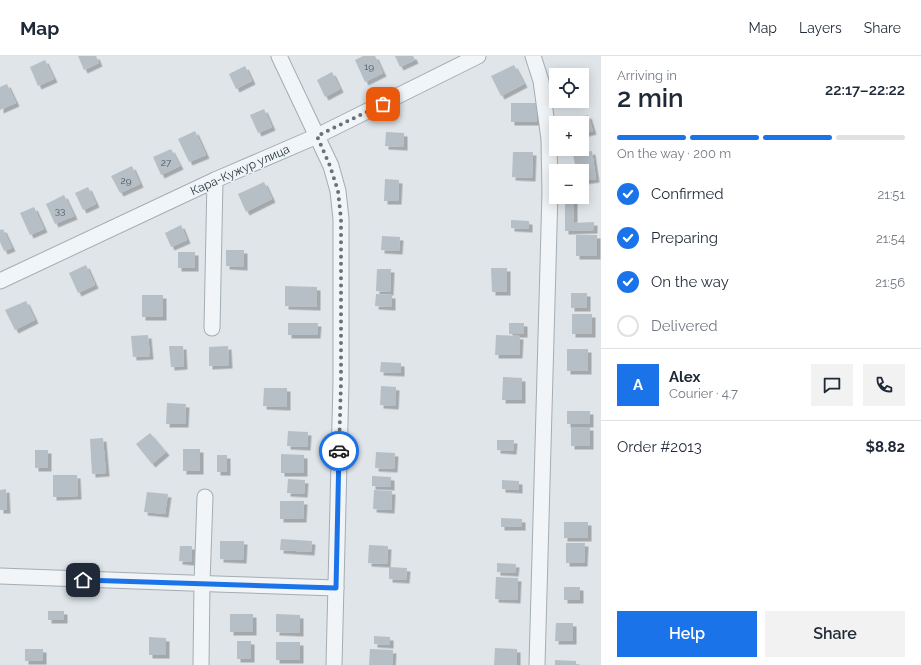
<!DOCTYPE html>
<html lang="en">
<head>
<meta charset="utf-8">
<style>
	:root { --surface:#fff; --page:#f2f2f3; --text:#1f2937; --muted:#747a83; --line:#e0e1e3; --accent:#1a73e8 }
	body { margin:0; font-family:Raleway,sans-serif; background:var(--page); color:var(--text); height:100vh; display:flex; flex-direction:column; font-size:15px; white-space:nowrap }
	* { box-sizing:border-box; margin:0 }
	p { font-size:13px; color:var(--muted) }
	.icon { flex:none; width:22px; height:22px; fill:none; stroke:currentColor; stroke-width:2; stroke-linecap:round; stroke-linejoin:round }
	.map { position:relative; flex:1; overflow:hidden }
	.side { display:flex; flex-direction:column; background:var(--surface); width:320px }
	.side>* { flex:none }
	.fabs { position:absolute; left:549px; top:12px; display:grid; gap:8px }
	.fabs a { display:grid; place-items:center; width:40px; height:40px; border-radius:0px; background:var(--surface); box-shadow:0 2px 10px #0003; font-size:20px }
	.pin { position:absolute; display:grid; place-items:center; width:34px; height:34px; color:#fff; margin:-17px; border-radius:8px; box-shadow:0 2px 6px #0006 }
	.courier { position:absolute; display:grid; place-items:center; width:40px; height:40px; margin:-20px; border:3px solid #1a73e8; border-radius:50%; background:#fff; color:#222; box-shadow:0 1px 5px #0007 }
	.head em { font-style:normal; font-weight:600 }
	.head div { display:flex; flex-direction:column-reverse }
	.head { display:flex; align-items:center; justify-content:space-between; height:68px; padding:0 16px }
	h1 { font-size:26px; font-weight:600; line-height:30px }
	.bar { display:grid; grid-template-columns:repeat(4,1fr); gap:6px 4px; align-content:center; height:48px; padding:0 16px }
	.bar i { height:5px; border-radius:3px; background:var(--line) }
	.bar .current { background:var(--accent) }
	.bar p { grid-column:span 4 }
	.line { display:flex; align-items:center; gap:10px; padding:0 16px; border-top:1px solid var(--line) }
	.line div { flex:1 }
	.round { display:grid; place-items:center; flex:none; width:42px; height:42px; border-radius:0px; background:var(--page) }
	ol { padding:0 16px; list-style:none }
	li { display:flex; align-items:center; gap:12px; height:44px }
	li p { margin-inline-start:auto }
	li .icon { padding:4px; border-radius:50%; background:var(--accent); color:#fff; stroke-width:4 }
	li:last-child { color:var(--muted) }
	li i { width:22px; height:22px; border:2px solid var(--line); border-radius:50% }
	.action { display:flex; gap:8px; margin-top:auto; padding:8px 16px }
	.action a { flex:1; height:46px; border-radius:0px; background:var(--accent); color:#fff; font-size:16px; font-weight:600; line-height:46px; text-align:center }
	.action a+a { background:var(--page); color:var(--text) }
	header { display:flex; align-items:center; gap:24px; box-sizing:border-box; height:56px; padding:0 20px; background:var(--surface); border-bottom:1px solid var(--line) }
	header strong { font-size:19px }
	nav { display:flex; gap:22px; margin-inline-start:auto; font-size:14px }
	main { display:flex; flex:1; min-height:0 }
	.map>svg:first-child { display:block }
	.building { fill:#b6bfc6; filter:url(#shadow) }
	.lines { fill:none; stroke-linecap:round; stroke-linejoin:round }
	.street-casing { stroke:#a4adb3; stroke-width:17 }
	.street { stroke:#f2f5f7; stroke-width:15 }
	.done { stroke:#67737b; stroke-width:4; stroke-dasharray:0 7.2 }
	.route { stroke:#1a73e8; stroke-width:5 }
	.labels { text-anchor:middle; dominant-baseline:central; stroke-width:3; stroke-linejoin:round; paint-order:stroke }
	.number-label { font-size:10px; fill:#4b5862 }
	.street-label { font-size:12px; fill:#273640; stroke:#eef3f6 }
</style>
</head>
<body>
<header>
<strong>Map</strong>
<nav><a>Map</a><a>Layers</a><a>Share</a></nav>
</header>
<main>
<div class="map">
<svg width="601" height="609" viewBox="0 0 601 609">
	<defs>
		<filter id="shadow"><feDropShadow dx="3.5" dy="3.5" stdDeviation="0" flood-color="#0004"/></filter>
	</defs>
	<rect width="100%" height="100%" fill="#dfe5e9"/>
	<g class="building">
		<polygon points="78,0 96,0 99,7 84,14"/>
		<polygon points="363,0 375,0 383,17 365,26 355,4"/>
		<polygon points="395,0 413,0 415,4 400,11"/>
		<polygon points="45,4 54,23 38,30 30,11"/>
		<polygon points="514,9 524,28 501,40 491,20"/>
		<polygon points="245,10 252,25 236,33 229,18"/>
		<polygon points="332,16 340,33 325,41 317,24"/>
		<polygon points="7,28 16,47 0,54 0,31"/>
		<rect x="511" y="47" width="26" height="19"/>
		<polygon points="264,53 272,71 258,77 250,59"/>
		<polygon points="588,59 593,75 582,78 582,67 572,67 571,64"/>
		<polygon points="195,75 206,99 189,106 178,83"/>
		<polygon points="386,76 404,77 404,91 385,90"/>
		<polygon points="171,93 180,110 161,119 153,101"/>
		<polygon points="592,95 596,123 582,125 582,115 576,115 573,98"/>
		<polygon points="513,96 533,96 532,122 512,121"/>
		<polygon points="132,110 140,128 120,137 111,120"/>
		<polygon points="385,123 399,124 398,145 384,145"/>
		<polygon points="264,126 272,143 246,156 238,138"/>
		<polygon points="88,131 96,148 83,154 75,137"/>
		<polygon points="64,139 74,160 55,168 46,148"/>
		<polygon points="565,141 574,141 574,167 594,166 594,174 565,175"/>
		<polygon points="34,151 44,173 30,179 20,157"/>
		<polygon points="511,164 529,165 529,173 511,172"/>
		<polygon points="181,169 187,184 171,191 165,177"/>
		<polygon points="3,173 12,192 4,195 0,186 0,174"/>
		<rect x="576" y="179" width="21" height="21"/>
		<polygon points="382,180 400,181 399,195 381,194"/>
		<polygon points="226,194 244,194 244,211 226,210"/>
		<rect x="178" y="196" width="17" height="16"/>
		<polygon points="86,209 95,229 78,237 69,217"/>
		<polygon points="491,212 507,212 507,236 492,236"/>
		<polygon points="377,213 391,213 390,236 376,235"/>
		<polygon points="285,230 317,231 317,251 285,250"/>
		<rect x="571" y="237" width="16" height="15"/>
		<polygon points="376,238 392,239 392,251 375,250"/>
		<rect x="142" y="239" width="21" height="22"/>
		<polygon points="26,245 35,264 15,274 5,254"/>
		<rect x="572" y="258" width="20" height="20"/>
		<polygon points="288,267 318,267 317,279 288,279"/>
		<rect x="509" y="267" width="15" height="11"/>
		<polygon points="148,279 150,300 133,301 131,280"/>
		<polygon points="496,279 520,280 519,299 495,299"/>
		<polygon points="169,290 183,290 184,310 171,311"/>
		<polygon points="228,290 229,309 209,310 209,291"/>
		<rect x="567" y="293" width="21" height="22"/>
		<polygon points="381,306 401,307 401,317 380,316"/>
		<polygon points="503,321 522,322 522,344 502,344"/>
		<polygon points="381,330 396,331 395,350 380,349"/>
		<polygon points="264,332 287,332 287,351 263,350"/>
		<polygon points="167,347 186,348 185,368 166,368"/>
		<rect x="567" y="355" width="23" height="13"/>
		<rect x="571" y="371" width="19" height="19"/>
		<polygon points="288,375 308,376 307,391 287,390"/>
		<polygon points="150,377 166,396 152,408 136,388"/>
		<polygon points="103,382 106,417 92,418 90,383"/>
		<polygon points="497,384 514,384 513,395 497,394"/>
		<rect x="183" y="393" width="17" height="22"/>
		<rect x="35" y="394" width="13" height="18"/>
		<polygon points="376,396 395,397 394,413 375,412"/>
		<polygon points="281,398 304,399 304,417 281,417"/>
		<rect x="217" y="399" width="10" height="17"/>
		<polygon points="53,419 77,419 78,440 53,441"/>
		<polygon points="372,420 391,421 391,431 372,430"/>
		<polygon points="288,423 305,424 304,438 287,437"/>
		<polygon points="502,424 519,425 519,434 502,433"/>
		<polygon points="6,433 7,454 0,454 0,434"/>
		<polygon points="374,434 392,435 391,454 373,453"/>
		<polygon points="147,436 168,438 165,458 144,456"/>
		<polygon points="280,445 304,445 303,463 280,463"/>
		<polygon points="501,462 522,463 522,471 501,471"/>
		<rect x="564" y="466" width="24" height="16"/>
		<polygon points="281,483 312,485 311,496 280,494"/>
		<polygon points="220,485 244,485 243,504 220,503"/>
		<polygon points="566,487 585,487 584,507 566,507"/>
		<polygon points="369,489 388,490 387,508 368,507"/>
		<polygon points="180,490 192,490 191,506 179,505"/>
		<polygon points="497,507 516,508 515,517 497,516"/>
		<polygon points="389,511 407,512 406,524 389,523"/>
		<polygon points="496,521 518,522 517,544 495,543"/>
		<rect x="564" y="531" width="16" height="13"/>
		<rect x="48" y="555" width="16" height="9"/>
		<rect x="230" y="558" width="23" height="18"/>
		<polygon points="276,558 300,559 300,577 276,576"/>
		<polygon points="556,567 573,567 573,585 555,585"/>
		<polygon points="374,580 390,581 390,589 374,588"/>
		<polygon points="149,581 166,582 166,599 149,599"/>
		<rect x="237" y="585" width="14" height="18"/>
		<rect x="276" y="586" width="24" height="18"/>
		<polygon points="495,592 517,593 517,609 494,609"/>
		<rect x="25" y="593" width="18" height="12"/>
		<polygon points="370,593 393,594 392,609 369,609"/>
		<polygon points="555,604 576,605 576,609 555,609"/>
	</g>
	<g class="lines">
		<defs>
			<g id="street">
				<polyline points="279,0 331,110 338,135 341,163 341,326 334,609"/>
				<polyline points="533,0 541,25 549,83 550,136 537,609"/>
				<polyline points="0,225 215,124 317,80 478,0"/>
				<polyline points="212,272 215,124"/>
				<path d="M 0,520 C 112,525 224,528 336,532"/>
				<polyline points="201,609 202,527 205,441"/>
			</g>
		</defs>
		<use href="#street" class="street-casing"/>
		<use href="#street" class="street"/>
	</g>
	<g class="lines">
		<polyline class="done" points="339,395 341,326 341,163 338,135 330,110 317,80 383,48"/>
		<polyline class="route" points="83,524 336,532 339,395"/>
	</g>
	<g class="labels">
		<g class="number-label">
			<text x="369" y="10">19</text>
			<text x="166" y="106">27</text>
			<text x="126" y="124">29</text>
			<text x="60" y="154">33</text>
		</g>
		<g class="street-label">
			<text transform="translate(240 114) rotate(-24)">Кара-Кужур улица</text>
		</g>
	</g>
</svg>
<div class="fabs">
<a><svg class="icon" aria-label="locate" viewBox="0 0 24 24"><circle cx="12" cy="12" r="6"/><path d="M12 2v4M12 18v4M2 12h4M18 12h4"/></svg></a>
<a>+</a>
<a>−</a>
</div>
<div class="pin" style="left:383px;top:48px;background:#ea580c"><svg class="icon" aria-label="bag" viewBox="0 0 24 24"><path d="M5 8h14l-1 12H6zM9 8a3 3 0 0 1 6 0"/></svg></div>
<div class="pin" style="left:83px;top:524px;background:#1f2937"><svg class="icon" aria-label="home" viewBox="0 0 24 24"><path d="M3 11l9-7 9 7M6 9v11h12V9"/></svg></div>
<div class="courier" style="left:339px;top:395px"><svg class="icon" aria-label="car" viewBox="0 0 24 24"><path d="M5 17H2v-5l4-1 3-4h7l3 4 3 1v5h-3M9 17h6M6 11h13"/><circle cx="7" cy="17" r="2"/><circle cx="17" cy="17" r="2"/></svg></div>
</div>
<section class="side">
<div class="head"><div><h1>2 min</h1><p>Arriving in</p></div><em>22:17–22:22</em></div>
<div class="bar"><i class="current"></i><i class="current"></i><i class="current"></i><i></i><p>On the way · 200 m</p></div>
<ol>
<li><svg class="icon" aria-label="check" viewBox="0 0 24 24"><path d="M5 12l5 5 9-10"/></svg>Confirmed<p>21:51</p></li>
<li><svg class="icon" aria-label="check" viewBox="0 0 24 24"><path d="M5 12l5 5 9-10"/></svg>Preparing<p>21:54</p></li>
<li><svg class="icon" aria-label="check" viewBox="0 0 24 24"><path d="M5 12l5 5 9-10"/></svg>On the way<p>21:56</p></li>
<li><i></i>Delivered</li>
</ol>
<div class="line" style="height:72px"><b class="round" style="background:var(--accent);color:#fff">A</b><div><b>Alex</b><p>Courier · 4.7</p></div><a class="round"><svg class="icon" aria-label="chat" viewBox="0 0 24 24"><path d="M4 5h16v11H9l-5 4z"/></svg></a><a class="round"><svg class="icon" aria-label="phone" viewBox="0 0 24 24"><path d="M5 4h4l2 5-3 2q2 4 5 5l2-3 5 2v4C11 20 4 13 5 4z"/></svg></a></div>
<div class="line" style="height:52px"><div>Order #2013</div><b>$8.82</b></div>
<div class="action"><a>Help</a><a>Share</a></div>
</section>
</main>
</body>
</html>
